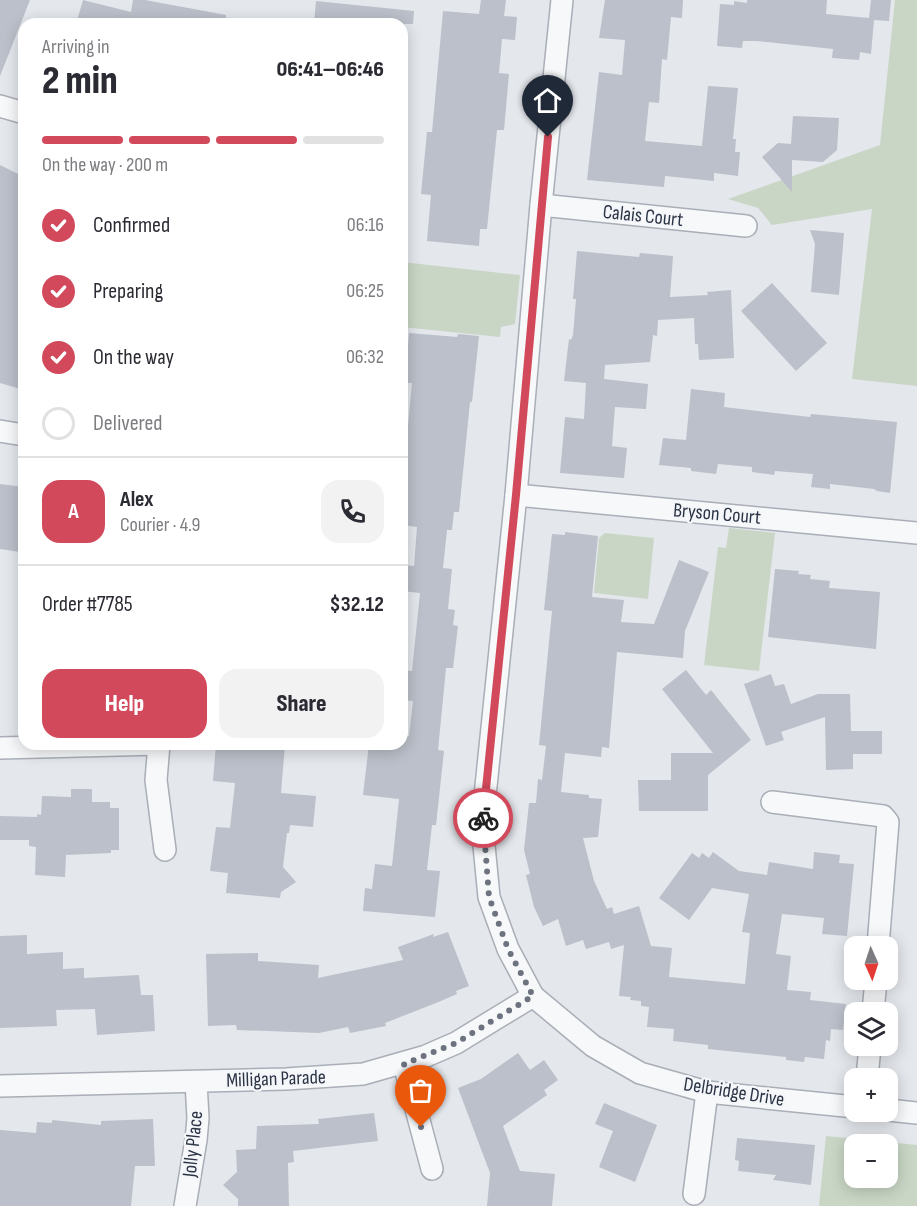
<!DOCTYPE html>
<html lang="en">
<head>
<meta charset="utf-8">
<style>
	:root { --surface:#fff; --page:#f2f2f3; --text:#2b2b33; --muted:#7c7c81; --line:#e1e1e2; --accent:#d1495b }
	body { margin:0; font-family:"Sofia Sans Condensed",sans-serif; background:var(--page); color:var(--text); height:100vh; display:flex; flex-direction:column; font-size:22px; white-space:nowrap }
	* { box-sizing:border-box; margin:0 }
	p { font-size:20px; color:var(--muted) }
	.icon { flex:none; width:33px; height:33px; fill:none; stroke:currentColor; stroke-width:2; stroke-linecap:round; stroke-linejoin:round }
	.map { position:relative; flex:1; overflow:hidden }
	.drawer { position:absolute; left:18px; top:18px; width:390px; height:732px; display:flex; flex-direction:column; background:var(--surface); border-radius:18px; box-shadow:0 3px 15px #0003 }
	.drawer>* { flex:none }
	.needle { width:39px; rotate:177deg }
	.fabs { position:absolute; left:844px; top:936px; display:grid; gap:12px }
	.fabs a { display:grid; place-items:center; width:54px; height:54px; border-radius:12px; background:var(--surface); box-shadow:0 3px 15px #0003; font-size:30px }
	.pin { position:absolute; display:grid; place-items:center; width:51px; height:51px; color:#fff; margin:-62px -26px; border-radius:50% 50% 50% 0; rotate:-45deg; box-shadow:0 0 6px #0007 }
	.pin .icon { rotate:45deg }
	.courier { position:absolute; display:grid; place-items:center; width:60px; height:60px; margin:-30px; border:4px solid #d1495b; border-radius:50%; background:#fff; color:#222; box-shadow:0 2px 8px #0007 }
	.headline em { font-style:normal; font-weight:800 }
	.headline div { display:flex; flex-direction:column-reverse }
	.headline { display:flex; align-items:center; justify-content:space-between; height:102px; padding:0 24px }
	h1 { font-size:39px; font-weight:800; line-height:45px }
	.bar { display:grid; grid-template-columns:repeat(4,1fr); gap:9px 6px; align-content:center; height:72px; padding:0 24px }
	.bar i { height:8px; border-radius:4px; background:var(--line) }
	.bar .on { background:var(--accent) }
	.bar p { grid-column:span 4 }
	.line { display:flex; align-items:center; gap:15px; padding:0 24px; border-top:2px solid var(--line) }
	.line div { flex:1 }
	.round { display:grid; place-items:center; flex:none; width:63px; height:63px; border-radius:18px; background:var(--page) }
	ol { padding:0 24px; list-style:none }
	li { display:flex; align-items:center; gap:18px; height:66px }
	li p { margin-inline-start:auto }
	li .icon { padding:6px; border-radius:50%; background:var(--accent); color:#fff; stroke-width:4 }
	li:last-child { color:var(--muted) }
	li i { width:33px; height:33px; border:3px solid var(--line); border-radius:50% }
	.action { display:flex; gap:12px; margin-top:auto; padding:12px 24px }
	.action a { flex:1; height:69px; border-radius:18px; background:var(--accent); color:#fff; font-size:24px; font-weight:800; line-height:69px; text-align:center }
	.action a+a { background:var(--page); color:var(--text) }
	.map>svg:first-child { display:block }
	.green { fill:#c9d6c5; fill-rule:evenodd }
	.building { fill:#bbc0ca }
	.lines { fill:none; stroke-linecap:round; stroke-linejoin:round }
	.minor-casing { stroke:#a9aeb7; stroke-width:24 }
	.minor { stroke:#f7f8fa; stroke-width:21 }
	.done { stroke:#6c737f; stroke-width:6; stroke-dasharray:0 10.8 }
	.route { stroke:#d1495b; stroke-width:8 }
	.labels { text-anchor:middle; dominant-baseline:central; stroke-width:4.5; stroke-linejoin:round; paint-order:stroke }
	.street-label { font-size:20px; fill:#2b3445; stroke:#f4f6f9 }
</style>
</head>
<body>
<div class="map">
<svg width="917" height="1206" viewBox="0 0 917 1206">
	<rect width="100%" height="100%" fill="#e4e7ec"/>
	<g class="green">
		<polygon points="895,0 917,0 917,386 852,379 872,209 772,225 758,208 728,199 880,145"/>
		<polygon points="402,262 520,275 515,324 501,327 500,337 402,327"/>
		<polygon points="729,528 775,533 759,671 704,665 718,547 726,548"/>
		<polygon points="605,533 654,538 648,599 594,593 599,538"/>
		<path d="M 826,1136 L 917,1145 L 917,1206 L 819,1206 ZM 888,1144 L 888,1178 L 855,1178 L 855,1144 Z"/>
	</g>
	<g class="building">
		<polygon points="0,0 30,0 0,76"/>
		<polygon points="83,0 131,12 133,0 145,0 226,15 226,24 76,24"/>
		<polygon points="481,0 506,0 504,16 517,17 515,40 502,39 499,73 509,74 504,130 497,130 487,229 480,229 479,246 427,241 431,195 421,194 427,132 432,132 443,11 479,14"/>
		<polygon points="605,0 683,0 682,18 671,17 667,60 662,59 659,103 649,102 645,141 702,146 708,86 738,88 733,139 736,139 735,152 740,152 738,176 714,173 714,181 665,176 664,187 587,180 599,72 622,75 625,40 599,38"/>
		<polygon points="747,0 827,0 826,14 869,18 871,0 891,0 889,21 874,20 871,54 860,52 859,60 832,58 833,49 756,41 743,41 742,48 717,46 720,4 734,5 734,1 747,3"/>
		<polygon points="316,1 414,11 413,24 314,24"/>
		<polygon points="793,116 839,118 837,150 823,162 792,160 792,192 762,157 778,143 791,144"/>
		<polygon points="0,165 24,177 24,390 0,383"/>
		<polygon points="810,230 844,233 839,295 811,292 815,244"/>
		<polygon points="577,251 639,257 640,253 673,256 670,297 708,295 707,292 731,290 734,358 699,360 698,344 695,344 694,318 658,320 657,336 653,335 650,362 605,365 604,379 648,384 646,409 615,407 612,446 627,448 624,478 560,473 565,417 584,419 586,383 564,381 569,339 571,340 573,335 576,299 573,299"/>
		<polygon points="772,283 827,343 796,371 741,311"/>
		<polygon points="409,333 457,337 458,334 479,336 472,402 470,402 459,512 454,512 452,530 447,530 443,568 452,569 448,609 455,610 453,625 458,626 453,668 446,668 438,750 444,751 436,825 432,825 427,870 440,871 435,917 363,911 365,888 372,889 375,864 392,866 399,799 363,795 369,744 402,744 402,735 409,736 413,701 402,700 402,670 412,671 420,593 402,591 402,565 414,566 417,527 402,525 402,445 404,425 408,426 412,383 405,383"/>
		<polygon points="691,389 725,393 724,407 810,417 811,414 897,422 890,493 877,491 874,489 830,484 830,489 811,487 813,474 775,471 774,475 752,472 752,467 718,464 716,474 691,471 691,468 659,465 663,438 686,440"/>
		<polygon points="0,484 24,487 24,516 20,552 0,549"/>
		<polygon points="565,532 598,536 592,597 624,600 621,622 654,624 679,560 709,572 685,631 683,658 617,652 609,748 602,747 601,757 565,753 561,792 589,795 589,798 602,799 598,837 583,838 594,881 607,909 612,907 614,914 639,906 651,946 672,948 669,977 745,984 750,933 742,932 749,894 712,888 689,920 659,898 692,853 699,858 702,853 709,858 713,852 739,871 767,875 769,862 813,869 814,852 840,855 839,863 854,864 847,936 822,934 824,918 782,914 776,954 791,956 787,990 811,992 810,1000 846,1004 843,1030 831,1029 830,1041 826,1040 824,1059 805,1057 804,1062 786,1060 786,1057 708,1049 708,1045 673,1041 674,1029 647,1027 649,1007 641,1006 641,1001 630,1000 631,997 619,996 624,945 611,949 609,942 586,949 583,940 566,946 558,919 543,926 534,907 526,875 530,874 524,850 529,803 536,803 538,779 542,780 546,746 539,745 552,611 544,610 552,534 565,535"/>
		<polygon points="775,569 799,571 798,574 811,575 810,579 830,581 829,588 880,592 876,649 768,637"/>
		<polygon points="686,670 706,695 711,690 751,740 708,775 708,811 639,811 638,780 671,780 671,753 713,753 662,689"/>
		<polygon points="771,674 775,686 784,684 791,704 818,694 850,694 851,731 882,731 882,754 853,754 853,769 826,770 825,717 781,732 784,740 766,746 744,684"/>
		<polygon points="216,744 285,745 281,793 316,796 313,827 290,825 289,833 287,833 283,867 296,882 281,892 280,898 226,893 228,873 210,871 216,827 230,828 235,783 213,781"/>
		<polygon points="71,789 92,789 92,802 110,802 110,808 119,808 119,850 111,850 111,853 66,855 65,877 35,875 36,847 29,846 29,840 0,840 0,816 37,817 37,814 41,815 42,796 71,797"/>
		<polygon points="448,932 469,986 456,991 457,994 436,1003 385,1023 386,1026 350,1033 348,1027 319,1033 237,1030 236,1025 208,1026 206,954 258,953 258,961 319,965 318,978 403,960 398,947 434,934 433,937"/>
		<polygon points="27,935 27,954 63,952 63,969 84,968 84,978 139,975 141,995 153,995 155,1031 97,1035 95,1009 56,1010 57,1026 0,1028 0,936"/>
		<polygon points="518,1053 530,1070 544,1060 558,1080 544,1090 547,1095 503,1126 520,1171 555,1174 552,1206 487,1206 490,1173 458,1088 481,1079"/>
		<polygon points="604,1103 657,1125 635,1182 599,1167 613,1131 595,1124"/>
		<polygon points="374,1113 378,1141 293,1151 294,1162 288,1163 289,1206 238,1206 238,1199 223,1185 237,1172 236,1150 256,1149 257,1126 319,1124 318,1119"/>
		<polygon points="153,1119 155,1166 135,1166 131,1206 0,1206 0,1130 36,1133 37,1122 52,1123 52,1120 101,1125 101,1121"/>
		<polygon points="737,1138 815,1145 811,1185 773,1180 776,1175 738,1171 739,1161 735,1160"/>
	</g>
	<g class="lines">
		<defs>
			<g id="minor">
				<polyline points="562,0 541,205 516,495 482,825 489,897 508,949 533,996 593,1046 640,1073 707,1092 855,1107"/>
				<polyline points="0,106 24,113"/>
				<polyline points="541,205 746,226"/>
				<polyline points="0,431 24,435"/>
				<polyline points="516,495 917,533"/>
				<polyline points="159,744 156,780 165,850"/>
				<polyline points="0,748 159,744"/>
				<polyline points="772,802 883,816 888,822 878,946"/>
				<polyline points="873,1012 876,980"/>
				<polyline points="404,1064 432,1169"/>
				<polyline points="867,1078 870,1046"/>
				<polyline points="0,1086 286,1079 363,1074 426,1056 456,1043 533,996"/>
				<polyline points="888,1110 917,1113"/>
				<polyline points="694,1194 707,1092"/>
				<polyline points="185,1206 196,1140 198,1118 196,1082"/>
			</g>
		</defs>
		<use href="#minor" class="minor-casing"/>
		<use href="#minor" class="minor"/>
	</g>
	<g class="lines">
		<polyline class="done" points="421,1127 404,1064 456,1043 533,996 508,949 489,897 483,818"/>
		<polyline class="route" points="483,818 516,495 548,137"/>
	</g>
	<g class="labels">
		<g class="street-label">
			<text transform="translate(643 216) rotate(6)">Calais Court</text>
			<text transform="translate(717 514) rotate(5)">Bryson Court</text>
			<text transform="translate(276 1079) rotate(-2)">Milligan Parade</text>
			<text transform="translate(734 1092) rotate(9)">Delbridge Drive</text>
			<text transform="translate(193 1144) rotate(-84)">Jolly Place</text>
		</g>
	</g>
</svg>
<div class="fabs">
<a><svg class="needle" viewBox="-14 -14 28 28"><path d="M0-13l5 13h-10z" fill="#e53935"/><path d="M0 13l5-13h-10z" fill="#7c7c81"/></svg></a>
<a><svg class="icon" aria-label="layers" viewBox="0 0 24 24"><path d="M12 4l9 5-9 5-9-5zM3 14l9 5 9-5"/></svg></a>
<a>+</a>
<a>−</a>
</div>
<div class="pin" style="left:421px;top:1127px;background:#ea580c"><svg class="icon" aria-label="bag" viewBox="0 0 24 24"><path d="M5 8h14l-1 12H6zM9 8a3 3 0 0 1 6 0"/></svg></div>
<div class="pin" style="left:548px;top:137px;background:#1f2937"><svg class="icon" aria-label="home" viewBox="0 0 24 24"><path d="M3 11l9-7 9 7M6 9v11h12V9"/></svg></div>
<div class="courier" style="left:483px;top:818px"><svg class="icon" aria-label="bike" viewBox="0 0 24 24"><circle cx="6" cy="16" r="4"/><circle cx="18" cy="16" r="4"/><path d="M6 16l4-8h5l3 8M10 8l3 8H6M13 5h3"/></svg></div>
<section class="drawer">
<div class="headline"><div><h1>2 min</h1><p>Arriving in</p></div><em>06:41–06:46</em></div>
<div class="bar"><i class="on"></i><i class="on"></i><i class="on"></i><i></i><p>On the way · 200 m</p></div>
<ol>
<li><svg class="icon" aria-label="check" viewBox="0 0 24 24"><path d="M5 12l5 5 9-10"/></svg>Confirmed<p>06:16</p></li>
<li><svg class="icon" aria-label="check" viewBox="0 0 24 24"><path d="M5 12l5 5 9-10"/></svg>Preparing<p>06:25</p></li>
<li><svg class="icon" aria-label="check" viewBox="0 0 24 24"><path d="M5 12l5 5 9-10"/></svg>On the way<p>06:32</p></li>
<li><i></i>Delivered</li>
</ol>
<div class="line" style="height:108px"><b class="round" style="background:var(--accent);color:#fff">A</b><div><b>Alex</b><p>Courier · 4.9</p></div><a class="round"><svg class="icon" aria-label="phone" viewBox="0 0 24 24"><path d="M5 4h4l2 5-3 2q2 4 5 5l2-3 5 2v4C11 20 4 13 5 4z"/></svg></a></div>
<div class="line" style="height:78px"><div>Order #7785</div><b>$32.12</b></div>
<div class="action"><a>Help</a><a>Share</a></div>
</section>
</div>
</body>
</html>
